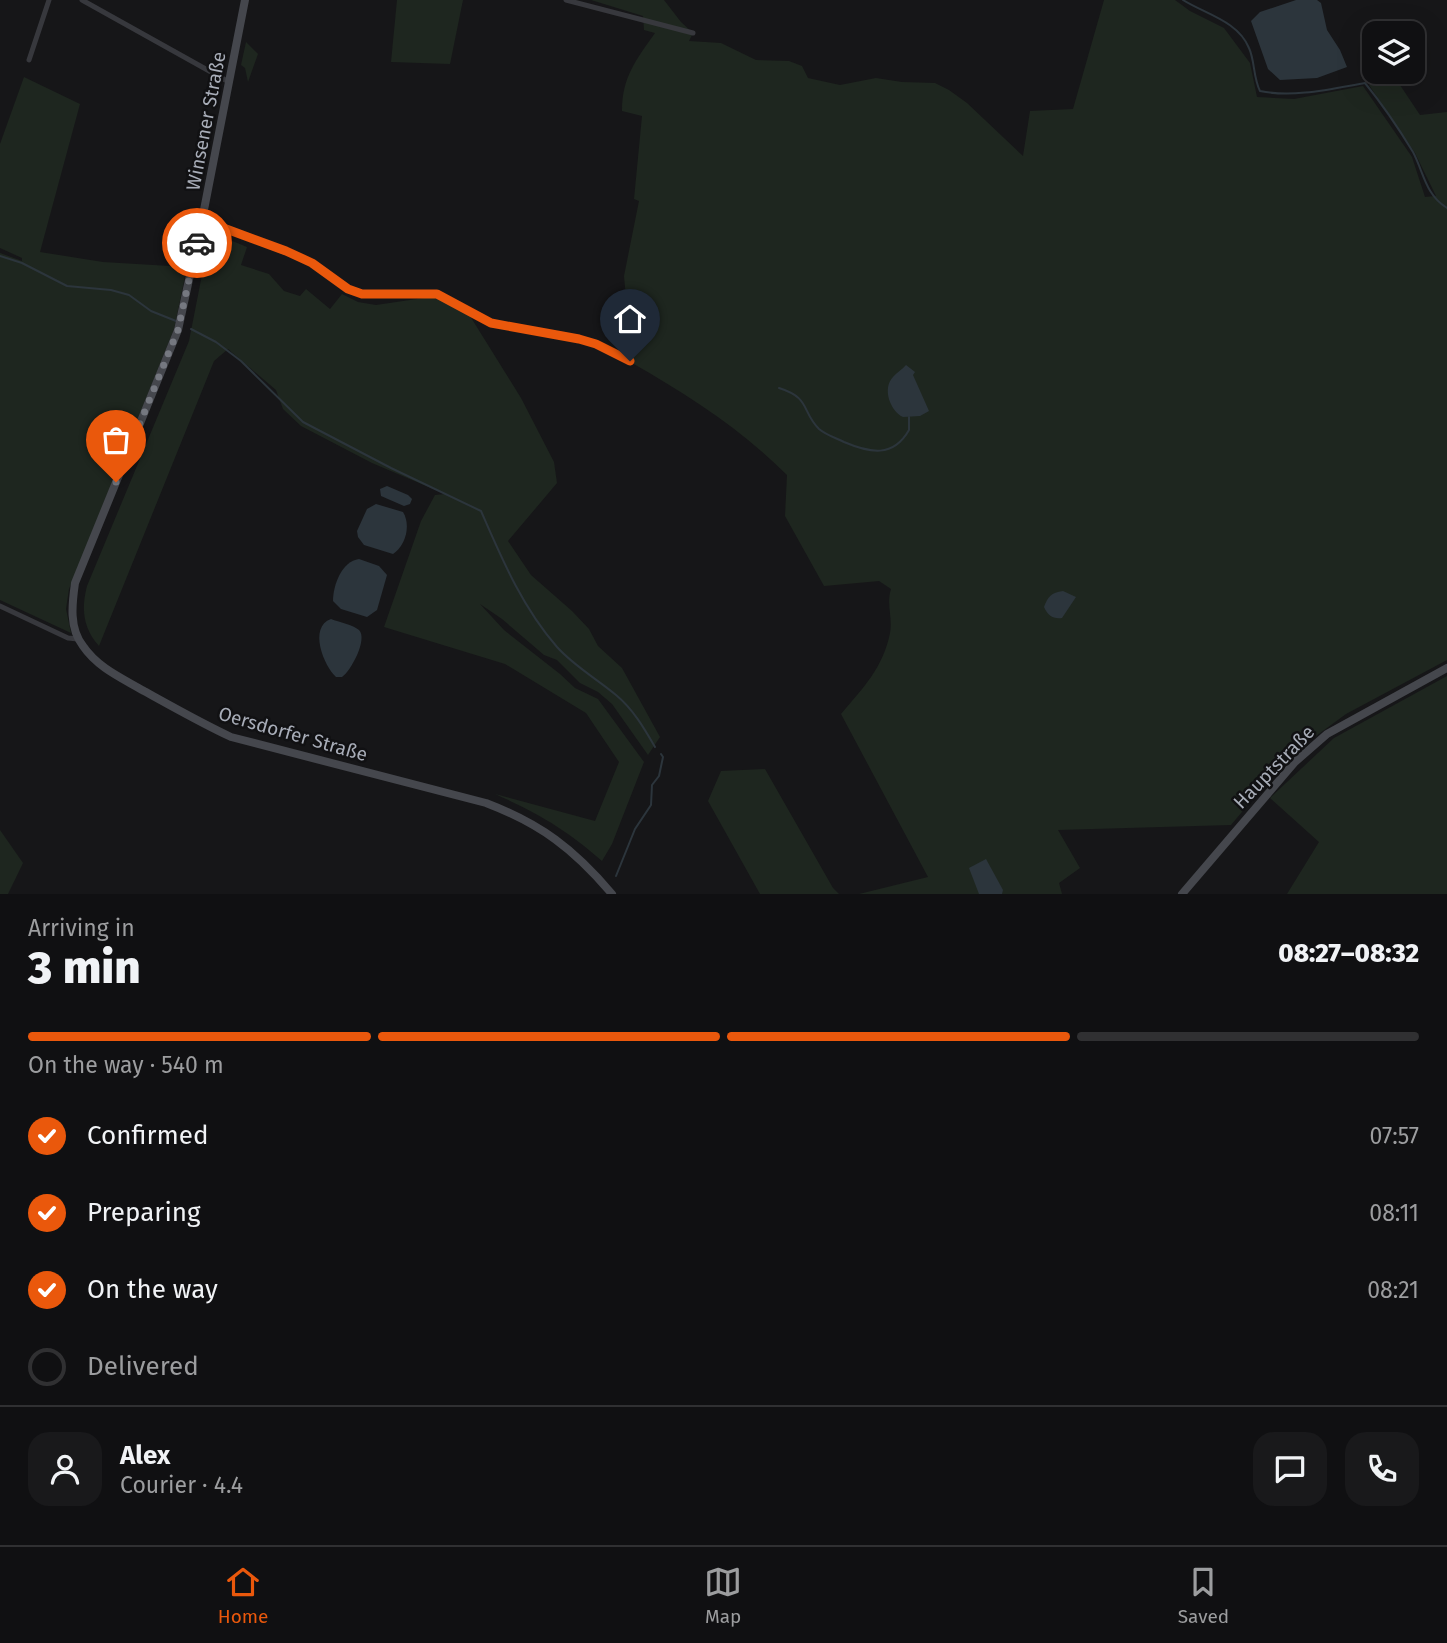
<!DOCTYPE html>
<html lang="en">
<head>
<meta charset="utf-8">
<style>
	:root { --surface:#101012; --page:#19191b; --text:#f1f3f6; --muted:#9c9d9f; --line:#303032; --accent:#ea580c }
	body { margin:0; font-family:"Fira Sans",sans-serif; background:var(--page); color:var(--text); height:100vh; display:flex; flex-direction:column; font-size:26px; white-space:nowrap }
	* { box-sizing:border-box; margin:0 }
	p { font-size:23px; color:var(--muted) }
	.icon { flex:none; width:38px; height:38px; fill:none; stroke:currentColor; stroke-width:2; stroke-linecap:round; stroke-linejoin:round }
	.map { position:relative; height:894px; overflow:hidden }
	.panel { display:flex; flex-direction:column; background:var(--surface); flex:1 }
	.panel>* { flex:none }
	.fabs { position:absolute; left:1362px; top:21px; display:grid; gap:14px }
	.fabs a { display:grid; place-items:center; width:63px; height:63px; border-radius:14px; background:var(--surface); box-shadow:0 7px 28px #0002,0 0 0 2px var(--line); font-size:35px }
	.pin { position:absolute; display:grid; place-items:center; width:60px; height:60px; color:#fff; margin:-72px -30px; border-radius:50% 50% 50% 0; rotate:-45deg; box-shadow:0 0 7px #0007 }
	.pin .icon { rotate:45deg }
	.courier { position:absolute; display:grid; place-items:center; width:70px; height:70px; margin:-35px; border:5px solid #ea580c; border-radius:50%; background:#fff; color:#222; box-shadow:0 2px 9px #0007 }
	.overview em { font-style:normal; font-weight:800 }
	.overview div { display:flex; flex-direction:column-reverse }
	.overview { display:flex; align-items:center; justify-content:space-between; height:119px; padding:0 28px }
	h1 { font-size:46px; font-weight:800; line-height:52px }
	.bar { display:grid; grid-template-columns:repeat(4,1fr); gap:10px 7px; align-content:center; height:84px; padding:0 28px }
	.bar i { height:9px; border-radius:5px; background:var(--line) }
	.bar .active { background:var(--accent) }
	.bar p { grid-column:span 4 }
	.line { display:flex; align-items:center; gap:18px; padding:0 28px; border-top:2px solid var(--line) }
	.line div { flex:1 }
	.round { display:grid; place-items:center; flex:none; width:74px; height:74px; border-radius:21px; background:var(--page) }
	ol { padding:0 28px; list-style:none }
	li { display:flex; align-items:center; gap:21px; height:77px }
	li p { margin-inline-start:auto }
	li .icon { padding:7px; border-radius:50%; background:var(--accent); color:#fff; stroke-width:4 }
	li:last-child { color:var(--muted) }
	li i { width:38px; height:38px; border:4px solid var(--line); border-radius:50% }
	.tab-bar { display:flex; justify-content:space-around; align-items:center; height:98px; border-top:2px solid var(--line); background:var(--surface); font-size:19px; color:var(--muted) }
	.tab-bar a { display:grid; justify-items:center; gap:4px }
	.tab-bar .active { color:var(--accent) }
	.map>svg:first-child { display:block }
	.green { fill:#1e261f }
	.water { fill:#2c353c }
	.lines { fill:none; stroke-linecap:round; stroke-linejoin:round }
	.stream { stroke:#2c353c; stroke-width:2 }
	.street { stroke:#37383d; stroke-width:5 }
	.secondary { stroke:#45474d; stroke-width:8 }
	.done { stroke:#757880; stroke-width:7; stroke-dasharray:0 12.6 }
	.route { stroke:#ea580c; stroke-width:9 }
	.labels { text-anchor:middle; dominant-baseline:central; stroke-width:5; stroke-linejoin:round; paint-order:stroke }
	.street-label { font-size:19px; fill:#a8adb8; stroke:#111113 }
</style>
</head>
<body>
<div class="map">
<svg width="1447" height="894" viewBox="0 0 1447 894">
	<rect width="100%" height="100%" fill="#161618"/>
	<g class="green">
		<polygon points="397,0 463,0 450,64 391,62"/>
		<path d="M 591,0 L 664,0 L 681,22 L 693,33 L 689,41 L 721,43 L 756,60 L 789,61 L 802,66 L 808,78 L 840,85 L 876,78 L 902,82 L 935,83 L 949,90 L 967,103 L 1023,156 L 1030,111 L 1073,109 L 1104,0 L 1175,0 L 1190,11 L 1224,28 L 1250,63 L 1257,97 L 1294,99 L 1363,86 L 1412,157 L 1425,197 L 1436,196 L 1415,153 L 1369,85 L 1400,85 L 1420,115 L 1447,112 L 1447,660 L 1346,714 L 1290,755 L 1231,825 L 1058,830 L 1080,868 L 1059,883 L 1062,894 L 859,894 L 928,877 L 841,714 C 863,688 883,668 890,633 C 893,618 886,604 891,589 L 879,581 L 824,586 L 785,516 L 787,475 C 741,429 688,395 632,363 L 624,276 L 639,201 L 634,199 L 642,116 L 622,111 C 622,77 636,60 655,33 L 644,30 L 643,16 Z"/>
		<polygon points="246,42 258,54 248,82 245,68 241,65"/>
		<polygon points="24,77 80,104 40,252 103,262 187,267 174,329 69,589 66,609 71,633 0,600 0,253 22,261 22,258 0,248 0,144"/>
		<path d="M 213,233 L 247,247 L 241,265 L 269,274 L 284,291 L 300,296 L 306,289 L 330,309 L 342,294 L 358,302 L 376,305 L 437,296 L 470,316 L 521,398 L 554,462 L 557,483 L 508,541 L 531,575 L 572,611 L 589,629 L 598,646 L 622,668 L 660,737 L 648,755 L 612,704 L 598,692 L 580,683 L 557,660 L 544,655 L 502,619 L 480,604 L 504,630 L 560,674 L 575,688 L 598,699 L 644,762 L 612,844 L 602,861 C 567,830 538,813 495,794 L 595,821 L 619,762 L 586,713 L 505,664 L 384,627 L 421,521 L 435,495 L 445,494 L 372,463 L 301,426 L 283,409 L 276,390 L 228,349 L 214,361 L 99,646 C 83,628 81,609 87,586 L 189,341 L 209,239 Z"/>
		<polygon points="1447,676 1447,894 1287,894 1319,842 1270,798 1334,738"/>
		<polygon points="765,769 833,888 839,894 760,894 708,801 721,771"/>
		<polygon points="0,830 23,863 8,894 0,894"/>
	</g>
	<g class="water">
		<polygon points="1296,0 1317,0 1321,3 1327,30 1340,50 1347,67 1317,78 1280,80 1268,69 1251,21 1260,12"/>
		<path d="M 906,365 L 915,372 L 913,375 L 929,411 L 920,416 L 903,417 C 890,411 882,388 893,377 C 897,372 902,370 906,365 Z"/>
		<polygon points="387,486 408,495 412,499 410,504 404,506 381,496 380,489"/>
		<path d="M 376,504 L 403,512 C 411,525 406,545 393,554 L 364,545 L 358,537 L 357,531 L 367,509 Z"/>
		<path d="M 359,559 L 379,566 L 387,575 L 377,610 L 367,617 L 341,609 L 333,601 C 333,585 342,561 359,559 Z"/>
		<path d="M 1063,591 L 1076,597 L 1062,618 C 1053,619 1048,616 1044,607 C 1048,596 1051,593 1063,591 Z"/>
		<path d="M 331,619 C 339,622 353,625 359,630 C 368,639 351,671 342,677 L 336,677 C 324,666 308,627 331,619 Z"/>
		<polygon points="986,859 1003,890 1002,894 979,894 969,868"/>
	</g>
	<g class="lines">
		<g class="stream">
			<path d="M 1183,0 C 1205,14 1238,21 1249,48 C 1255,61 1253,77 1260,91 C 1293,98 1331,89 1365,83 C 1382,104 1399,129 1413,152 C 1424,173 1425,194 1447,208"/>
			<polyline points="0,256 22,263 67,286 111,290 129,295 151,311 176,321"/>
			<path d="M 191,329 L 216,342 L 241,361 L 303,422 L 391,468 L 481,511 C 502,559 522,607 557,647 C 574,666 597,679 616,695 C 633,709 644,728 655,747"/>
			<path d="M 779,388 C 811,398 801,411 819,429 C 826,435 836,438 844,442 C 870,453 893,458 909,430 L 909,417"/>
			<polyline points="616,876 635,829 651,805 652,785 659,776 663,757 661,754"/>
		</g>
		<g class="street">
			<polyline points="82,0 229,82"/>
			<polyline points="566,0 693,33"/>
			<polyline points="29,60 49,0"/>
			<polyline points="202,220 312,263 348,289 362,294 437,294 490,323 579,339 596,344 630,361"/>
			<polyline points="0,606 68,638 78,639"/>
		</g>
		<g class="secondary">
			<path d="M 245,0 L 202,220 L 178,330 L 75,583 C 72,604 69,628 83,646 C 98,668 122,678 144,691 C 173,707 201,723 231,737 L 486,803 C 541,824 574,849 612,894"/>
			<polyline points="1182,894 1295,762 1327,734 1447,668"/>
		</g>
	</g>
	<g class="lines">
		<polyline class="done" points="116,482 178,330 197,243"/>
		<polyline class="route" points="197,243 202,220 286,251 312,263 348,289 362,294 437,294 491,323 579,339 596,344 630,361"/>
	</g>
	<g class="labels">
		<g class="street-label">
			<text transform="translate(206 121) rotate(-79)">Winsener Straße</text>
			<text transform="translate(293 734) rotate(16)">Oersdorfer Straße</text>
			<text transform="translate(1274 767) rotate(-46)">Hauptstraße</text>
		</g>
	</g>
</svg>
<div class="fabs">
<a><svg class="icon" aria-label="layers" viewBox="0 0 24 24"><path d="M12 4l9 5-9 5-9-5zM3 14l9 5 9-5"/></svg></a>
</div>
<div class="pin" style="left:116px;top:482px;background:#ea580c"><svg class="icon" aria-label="bag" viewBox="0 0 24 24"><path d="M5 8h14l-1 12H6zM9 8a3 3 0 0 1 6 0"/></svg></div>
<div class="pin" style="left:630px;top:361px;background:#1f2937"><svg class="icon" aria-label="home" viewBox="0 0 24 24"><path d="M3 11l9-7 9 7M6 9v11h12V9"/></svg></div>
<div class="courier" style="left:197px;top:243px"><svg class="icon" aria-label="car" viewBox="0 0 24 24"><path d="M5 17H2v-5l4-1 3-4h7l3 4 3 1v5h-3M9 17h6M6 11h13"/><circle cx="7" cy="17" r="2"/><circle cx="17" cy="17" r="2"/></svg></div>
</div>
<section class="panel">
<div class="overview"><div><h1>3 min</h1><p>Arriving in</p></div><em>08:27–08:32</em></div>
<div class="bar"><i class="active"></i><i class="active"></i><i class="active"></i><i></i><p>On the way · 540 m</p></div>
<ol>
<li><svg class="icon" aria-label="check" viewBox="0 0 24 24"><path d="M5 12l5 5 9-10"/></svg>Confirmed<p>07:57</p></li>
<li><svg class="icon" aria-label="check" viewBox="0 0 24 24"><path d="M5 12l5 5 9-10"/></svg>Preparing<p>08:11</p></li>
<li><svg class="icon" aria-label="check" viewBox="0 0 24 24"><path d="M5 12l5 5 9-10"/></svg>On the way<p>08:21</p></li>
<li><i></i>Delivered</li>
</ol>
<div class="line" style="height:126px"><a class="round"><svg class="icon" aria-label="person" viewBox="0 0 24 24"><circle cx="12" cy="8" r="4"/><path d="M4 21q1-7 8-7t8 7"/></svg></a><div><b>Alex</b><p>Courier · 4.4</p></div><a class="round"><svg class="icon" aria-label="chat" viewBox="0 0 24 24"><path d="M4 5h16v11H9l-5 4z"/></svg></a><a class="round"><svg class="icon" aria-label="phone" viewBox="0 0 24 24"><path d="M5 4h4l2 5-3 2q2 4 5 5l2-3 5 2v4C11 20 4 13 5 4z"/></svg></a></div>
</section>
<nav class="tab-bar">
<a class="active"><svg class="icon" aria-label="home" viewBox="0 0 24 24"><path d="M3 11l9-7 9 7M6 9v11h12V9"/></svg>Home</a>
<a><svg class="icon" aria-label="map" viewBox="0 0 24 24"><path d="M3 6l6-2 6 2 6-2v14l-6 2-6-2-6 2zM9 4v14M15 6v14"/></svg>Map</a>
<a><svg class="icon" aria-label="saved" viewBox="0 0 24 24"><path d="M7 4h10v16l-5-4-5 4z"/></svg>Saved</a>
</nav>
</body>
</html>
